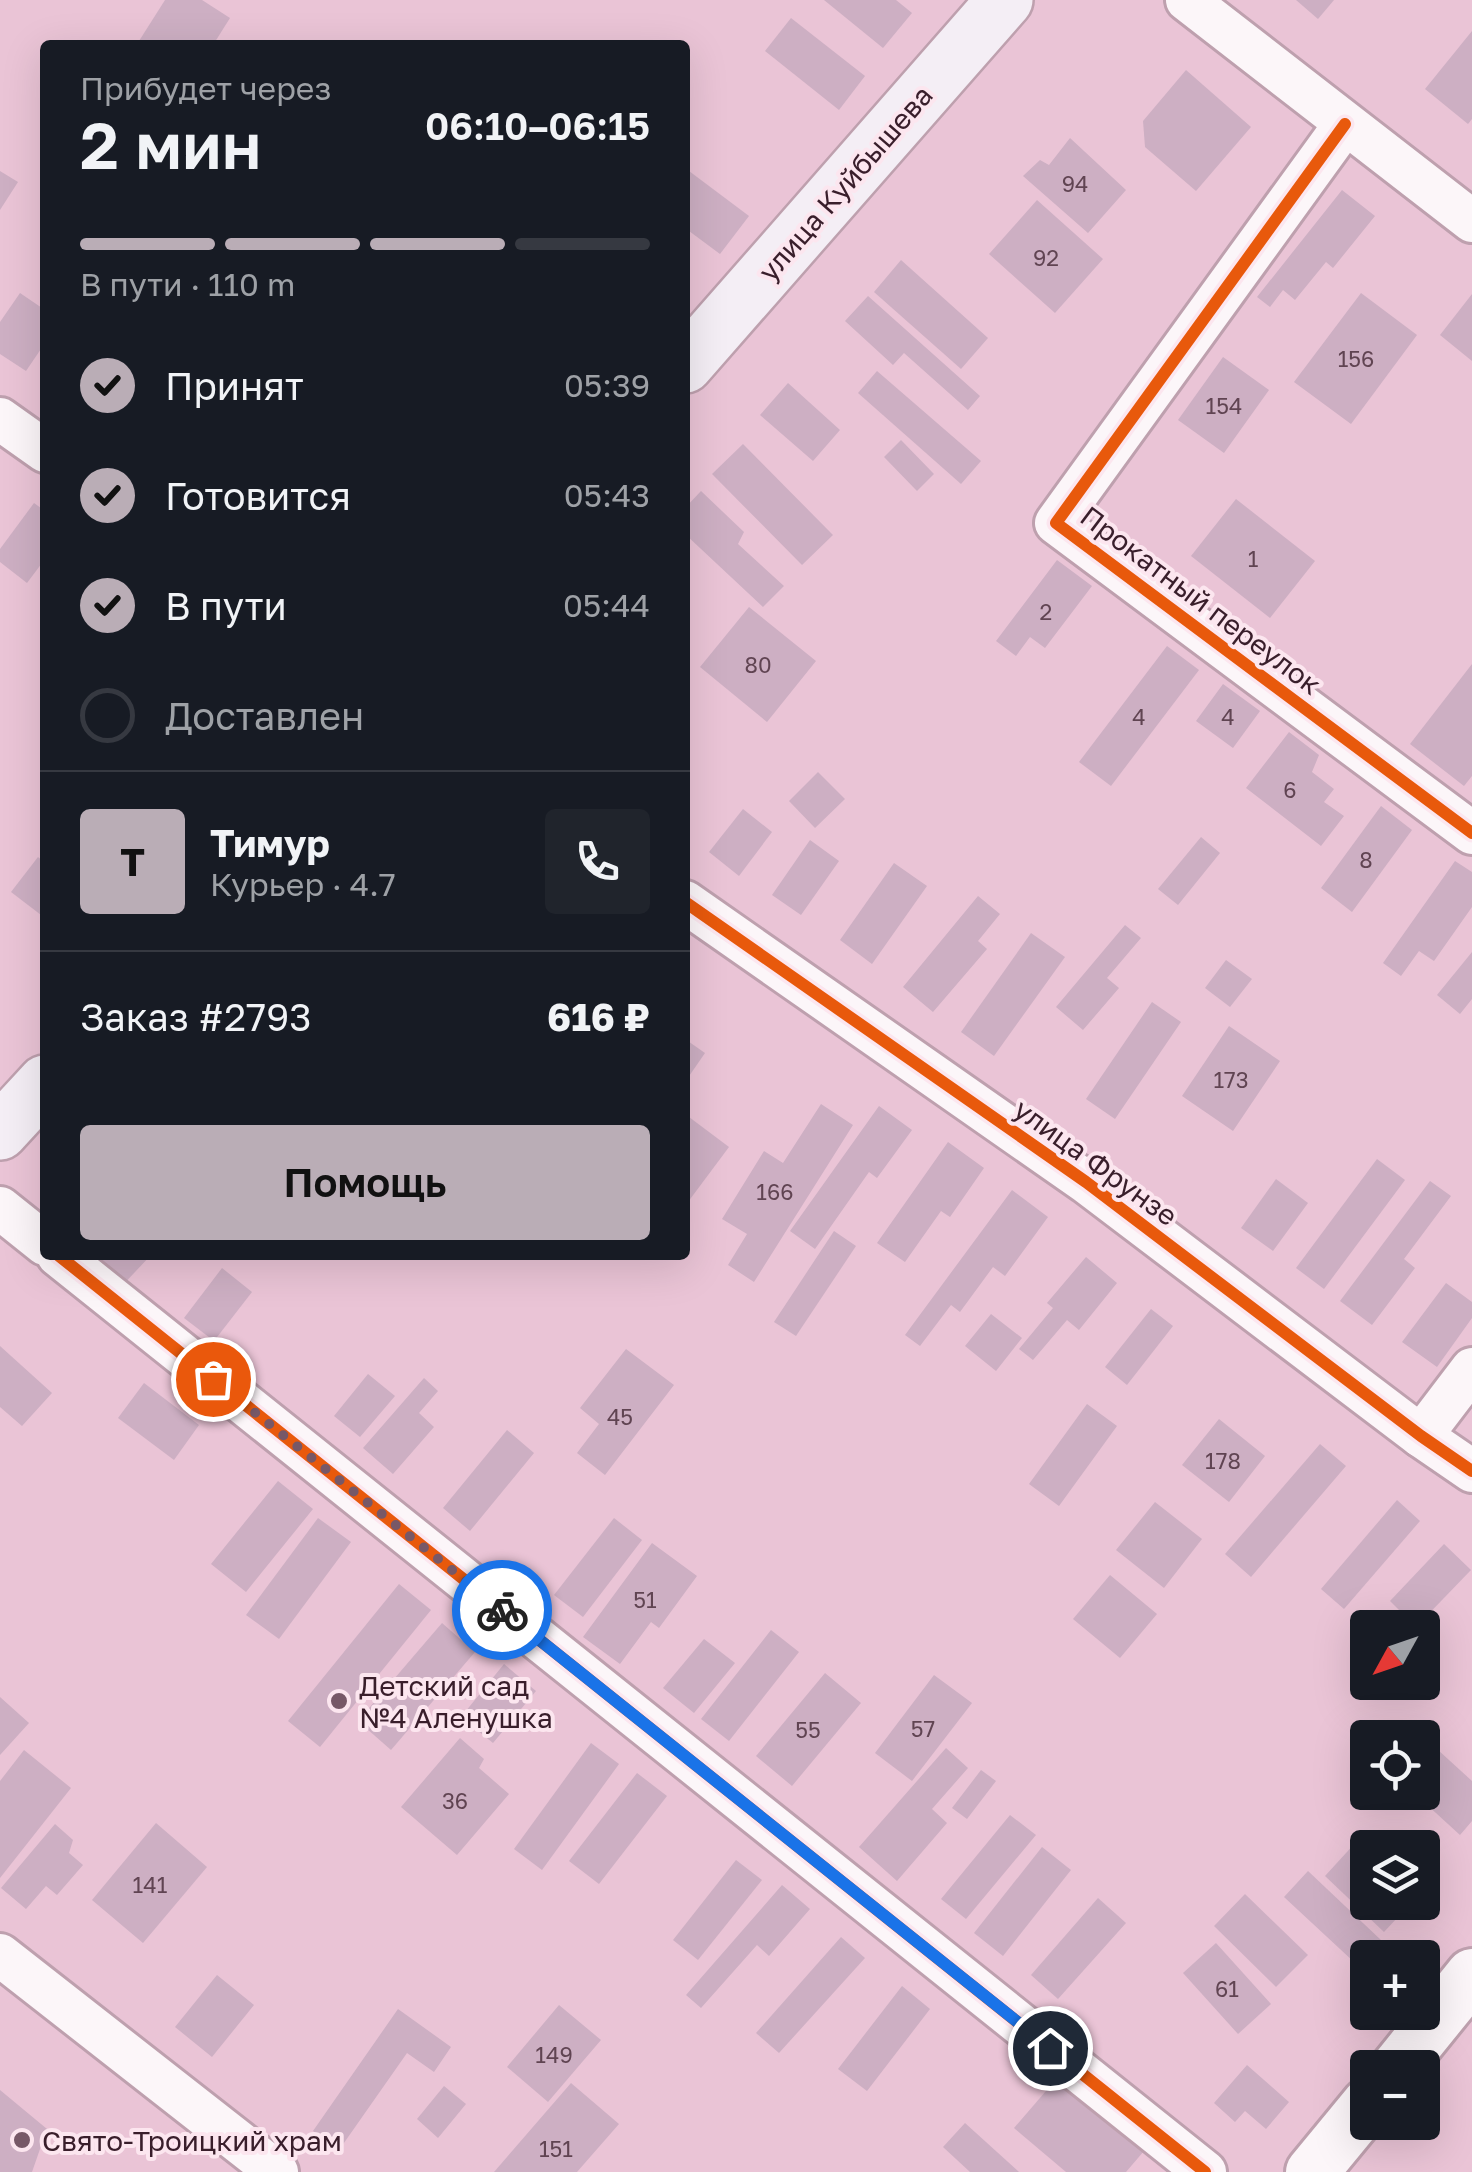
<!DOCTYPE html>
<html lang="ru">
<head>
<meta charset="utf-8">
<style>
	:root { --surface:#171b24; --page:#20242c; --text:#f1f3f6; --muted:#9ea1a6; --line:#363941; --accent:#baadb6 }
	body { margin:0; font-family:"Golos Text",sans-serif; background:var(--page); color:var(--text); height:100vh; display:flex; flex-direction:column; font-size:38px; white-space:nowrap }
	* { box-sizing:border-box; margin:0 }
	p { font-size:32px; color:var(--muted) }
	.icon { flex:none; width:55px; height:55px; fill:none; stroke:currentColor; stroke-width:2; stroke-linecap:round; stroke-linejoin:round }
	.map { position:relative; flex:1; overflow:hidden }
	.details { position:absolute; left:40px; top:40px; width:650px; height:1220px; display:flex; flex-direction:column; background:var(--surface); border-radius:10px; box-shadow:0 10px 40px #0002 }
	.details>* { flex:none }
	.needle { width:65px; rotate:230deg }
	.fabs { position:absolute; left:1350px; top:1610px; display:grid; gap:20px }
	.fabs a { display:grid; place-items:center; width:90px; height:90px; border-radius:10px; background:var(--surface); box-shadow:0 10px 40px #0002; font-size:50px }
	.pin { position:absolute; display:grid; place-items:center; width:85px; height:85px; color:#fff; margin:-42px; border:5px solid #fff; border-radius:50%; box-shadow:0 2px 10px #0007 }
	.courier { position:absolute; display:grid; place-items:center; width:100px; height:100px; margin:-50px; border:8px solid #1a73e8; border-radius:50%; background:#fff; color:#222; box-shadow:0 2px 12px #0007 }
	.summary em { font-style:normal; font-weight:600 }
	.summary div { display:flex; flex-direction:column-reverse }
	.summary { display:flex; align-items:center; justify-content:space-between; height:170px; padding:0 40px }
	h1 { font-size:65px; font-weight:600; line-height:75px }
	.bar { display:grid; grid-template-columns:repeat(4,1fr); gap:15px 10px; align-content:center; height:120px; padding:0 40px }
	.bar i { height:12px; border-radius:8px; background:var(--line) }
	.bar .on { background:var(--accent) }
	.bar p { grid-column:span 4 }
	.line { display:flex; align-items:center; gap:25px; padding:0 40px; border-top:2px solid var(--line) }
	.line div { flex:1 }
	.round { display:grid; place-items:center; flex:none; width:105px; height:105px; border-radius:10px; background:var(--page) }
	ol { padding:0 40px; list-style:none }
	li { display:flex; align-items:center; gap:30px; height:110px }
	li p { margin-inline-start:auto }
	li .icon { padding:10px; border-radius:50%; background:var(--accent); color:#111; stroke-width:4 }
	li:last-child { color:var(--muted) }
	li i { width:55px; height:55px; border:5px solid var(--line); border-radius:50% }
	.cta { display:flex; gap:20px; margin-top:auto; padding:20px 40px }
	.cta a { flex:1; height:115px; border-radius:10px; background:var(--accent); color:#111; font-size:40px; font-weight:600; line-height:115px; text-align:center }
	.map>svg:first-child { display:block }
	.building { fill:#cdafc3 }
	.lines { fill:none; stroke-linecap:round; stroke-linejoin:round }
	.minor-casing { stroke:#bea0ae; stroke-width:48 }
	.tertiary-casing { stroke:#bea0ae; stroke-width:58 }
	.secondary-casing { stroke:#bea0ae; stroke-width:60 }
	.minor { stroke:#fcf6f9; stroke-width:42 }
	.tertiary { stroke:#fcf6f9; stroke-width:52 }
	.secondary { stroke:#f4eef5; stroke-width:55 }
	.cycleway-casing { stroke:#fce6ef; stroke-width:19 }
	.cycleway { stroke:#e8590c; stroke-width:12 }
	.done { stroke:#775867; stroke-width:10; stroke-dasharray:0 18 }
	.route { stroke:#1a73e8; stroke-width:12 }
	.poi-dot { fill:#775867; stroke:#fce6ef; stroke-width:4 }
	.labels { text-anchor:middle; dominant-baseline:central; stroke-width:8; stroke-linejoin:round; paint-order:stroke }
	.number-label { font-size:22px; fill:#604452 }
	.street-label { font-size:28px; fill:#391e2b; stroke:#fce6ef }
	.poi-label { font-size:28px; fill:#391e2b; stroke:#fce6ef; text-anchor:start }
</style>
</head>
<body>
<div class="map">
<svg width="1472" height="2172" viewBox="0 0 1472 2172">
	<rect width="100%" height="100%" fill="#eac4d6"/>
	<g class="building">
		<polygon points="165,0 202,0 230,18 213,45 145,45 139,41"/>
		<polygon points="824,0 896,0 912,13 883,48"/>
		<polygon points="1296,0 1334,0 1318,19"/>
		<polygon points="791,18 865,76 839,110 765,51"/>
		<polygon points="1472,31 1472,119 1468,124 1425,89"/>
		<polygon points="1186,70 1251,127 1196,191 1145,147 1143,121"/>
		<polygon points="1070,138 1126,190 1088,233 1023,176 1040,160 1049,165"/>
		<polygon points="685,168 749,216 720,254 685,228"/>
		<polygon points="0,171 18,182 0,210"/>
		<polygon points="1342,190 1375,216 1333,268 1326,262 1295,300 1283,290 1270,307 1257,297"/>
		<polygon points="1037,200 1103,259 1055,313 989,254"/>
		<polygon points="901,260 988,338 961,369 874,292"/>
		<polygon points="20,293 45,310 45,343 26,371 0,354 0,322"/>
		<polygon points="1361,293 1417,335 1351,424 1294,382"/>
		<polygon points="1472,294 1472,361 1440,335"/>
		<polygon points="868,296 980,396 968,410 904,353 893,365 845,321"/>
		<polygon points="1223,357 1269,390 1224,453 1178,420"/>
		<polygon points="877,371 981,461 961,484 858,393"/>
		<polygon points="788,383 840,430 813,461 760,415"/>
		<polygon points="901,440 934,474 917,491 884,457"/>
		<polygon points="743,444 833,535 802,565 712,474"/>
		<polygon points="701,491 744,532 738,544 784,586 763,607 685,534 685,508"/>
		<polygon points="1236,499 1315,561 1270,618 1191,556"/>
		<polygon points="34,503 45,511 45,559 27,583 0,562 0,549"/>
		<polygon points="1057,560 1092,586 1045,648 1030,637 1016,656 996,641"/>
		<polygon points="749,607 816,661 767,722 700,667"/>
		<polygon points="1167,646 1199,670 1111,786 1079,762"/>
		<polygon points="1472,664 1472,776 1464,786 1410,744"/>
		<polygon points="1223,684 1260,711 1233,748 1196,721"/>
		<polygon points="1289,732 1319,755 1312,772 1334,789 1324,802 1344,816 1321,846 1246,788"/>
		<polygon points="818,772 845,799 815,828 789,801"/>
		<polygon points="1381,806 1412,830 1352,912 1321,888"/>
		<polygon points="743,809 772,832 739,876 709,852"/>
		<polygon points="1201,837 1220,853 1178,905 1158,889"/>
		<polygon points="810,840 839,861 801,915 772,895"/>
		<polygon points="38,857 45,863 45,918 11,892"/>
		<polygon points="1455,861 1472,872 1472,907 1434,961 1419,951 1401,976 1383,963"/>
		<polygon points="894,863 927,886 872,964 840,940"/>
		<polygon points="978,896 1000,914 978,941 987,949 933,1012 903,987"/>
		<polygon points="1125,925 1141,938 1107,978 1119,988 1083,1030 1056,1007"/>
		<polygon points="1031,933 1065,957 994,1056 961,1032"/>
		<polygon points="1472,952 1472,999 1460,1014 1437,995"/>
		<polygon points="1226,960 1252,979 1230,1007 1205,988"/>
		<polygon points="1152,1002 1181,1022 1115,1119 1086,1099"/>
		<polygon points="1229,1026 1280,1061 1233,1131 1182,1096"/>
		<polygon points="685,1039 705,1053 685,1082"/>
		<polygon points="821,1104 853,1125 754,1282 728,1265 747,1234 722,1219 764,1151 783,1163"/>
		<polygon points="879,1106 912,1130 877,1178 869,1172 815,1249 790,1231"/>
		<polygon points="685,1114 729,1147 685,1206"/>
		<polygon points="948,1142 984,1168 950,1217 941,1211 905,1262 877,1243"/>
		<polygon points="1377,1159 1405,1180 1324,1289 1296,1268"/>
		<polygon points="1276,1179 1308,1203 1273,1251 1241,1228"/>
		<polygon points="1430,1181 1451,1196 1404,1259 1415,1268 1372,1325 1340,1301"/>
		<polygon points="1012,1190 1048,1217 1005,1276 993,1267 960,1312 951,1305 920,1346 905,1335"/>
		<polygon points="834,1231 856,1246 796,1336 774,1322"/>
		<polygon points="84,1255 151,1255 120,1288"/>
		<polygon points="1086,1257 1117,1283 1079,1330 1067,1320 1033,1360 1019,1349 1053,1308 1047,1303"/>
		<polygon points="222,1268 252,1292 214,1341 184,1318"/>
		<polygon points="1446,1283 1472,1302 1472,1318 1437,1367 1402,1342"/>
		<polygon points="1151,1309 1173,1326 1127,1385 1105,1367"/>
		<polygon points="991,1314 1022,1338 996,1371 965,1346"/>
		<polygon points="0,1346 52,1393 22,1426 0,1407"/>
		<polygon points="626,1349 674,1385 605,1475 577,1453 599,1424 580,1408"/>
		<polygon points="368,1374 395,1396 360,1437 334,1416"/>
		<polygon points="424,1378 438,1391 419,1413 434,1427 393,1474 363,1448"/>
		<polygon points="144,1383 199,1425 174,1460 118,1418"/>
		<polygon points="1087,1404 1117,1426 1059,1506 1029,1484"/>
		<polygon points="1219,1419 1265,1456 1229,1502 1182,1465"/>
		<polygon points="507,1430 534,1453 470,1531 443,1508"/>
		<polygon points="1320,1444 1346,1466 1251,1577 1225,1554"/>
		<polygon points="278,1481 313,1509 246,1592 211,1564"/>
		<polygon points="1397,1500 1420,1521 1344,1609 1321,1589"/>
		<polygon points="1155,1502 1202,1539 1164,1588 1116,1550"/>
		<polygon points="318,1518 351,1542 279,1639 246,1615"/>
		<polygon points="614,1518 642,1540 583,1617 554,1595"/>
		<polygon points="652,1543 697,1576 659,1628 651,1622 620,1664 583,1637"/>
		<polygon points="1444,1544 1471,1570 1416,1627 1390,1601"/>
		<polygon points="1110,1575 1157,1614 1120,1658 1073,1619"/>
		<polygon points="399,1584 431,1610 320,1747 288,1721"/>
		<polygon points="442,1623 475,1652 391,1750 358,1721"/>
		<polygon points="771,1630 799,1652 729,1741 701,1719"/>
		<polygon points="704,1639 735,1663 694,1713 663,1688"/>
		<polygon points="504,1664 536,1691 493,1743 461,1717"/>
		<polygon points="825,1673 861,1703 792,1786 756,1756"/>
		<polygon points="934,1675 972,1703 912,1781 875,1753"/>
		<polygon points="0,1697 29,1723 0,1755"/>
		<polygon points="460,1738 484,1759 479,1768 509,1794 457,1855 401,1807"/>
		<polygon points="1426,1739 1472,1781 1472,1821 1460,1835 1413,1792 1422,1792 1422,1776 1434,1764 1422,1754 1422,1743"/>
		<polygon points="591,1743 619,1764 542,1870 514,1849"/>
		<polygon points="946,1748 968,1768 932,1809 947,1823 897,1881 859,1847"/>
		<polygon points="24,1750 71,1788 0,1878 0,1781"/>
		<polygon points="981,1770 996,1781 967,1819 952,1808"/>
		<polygon points="637,1773 667,1796 599,1884 569,1861"/>
		<polygon points="1010,1815 1036,1835 966,1919 941,1899"/>
		<polygon points="156,1823 207,1867 143,1943 92,1900"/>
		<polygon points="55,1824 73,1840 69,1853 83,1865 57,1895 46,1886 26,1909 1,1888"/>
		<polygon points="1357,1841 1368,1851 1368,1902 1412,1902 1384,1932 1325,1876"/>
		<polygon points="1042,1847 1071,1870 1003,1956 974,1933"/>
		<polygon points="736,1860 762,1880 698,1960 673,1940"/>
		<polygon points="1308,1871 1400,1958 1368,1958 1368,1975 1284,1897"/>
		<polygon points="782,1885 810,1909 769,1956 757,1945 701,2008 686,1995"/>
		<polygon points="1245,1894 1308,1955 1276,1987 1214,1926"/>
		<polygon points="1098,1898 1126,1923 1058,1999 1031,1975"/>
		<polygon points="841,1937 865,1958 779,2053 756,2033"/>
		<polygon points="1216,1943 1271,2004 1238,2034 1183,1973"/>
		<polygon points="217,1975 254,2005 212,2057 175,2027"/>
		<polygon points="902,1986 930,2009 867,2091 838,2069"/>
		<polygon points="559,2005 601,2040 548,2102 507,2067"/>
		<polygon points="398,2009 451,2047 434,2072 407,2053 339,2150 313,2131"/>
		<polygon points="1247,2065 1289,2102 1266,2129 1245,2111 1235,2122 1214,2103"/>
		<polygon points="1058,2077 1144,2151 1126,2172 1066,2172 1014,2128"/>
		<polygon points="571,2083 619,2124 577,2172 494,2172"/>
		<polygon points="444,2086 466,2104 438,2138 417,2119"/>
		<polygon points="0,2090 47,2129 32,2172 0,2172"/>
		<polygon points="965,2123 1019,2172 970,2172 943,2147"/>
	</g>
	<g class="lines">
		<defs>
			<g id="minor">
				<polyline points="1187,0 1472,221"/>
				<polyline points="1345,124 1056,523 1472,833"/>
				<polyline points="0,419 45,451"/>
				<polyline points="685,902 1086,1182 1421,1436 1472,1471"/>
				<polyline points="0,1208 45,1244"/>
				<polyline points="58,1255 1205,2172"/>
				<polyline points="1421,1436 1472,1369"/>
				<polyline points="0,1955 277,2172"/>
			</g>
			<g id="tertiary">
				<polyline points="1397,2068 1472,1975"/>
				<polyline points="1312,2172 1368,2104"/>
			</g>
			<g id="secondary">
				<polyline points="685,365 1005,0"/>
				<polyline points="0,1132 45,1083"/>
			</g>
		</defs>
		<use href="#minor" class="minor-casing"/>
		<use href="#tertiary" class="tertiary-casing"/>
		<use href="#secondary" class="secondary-casing"/>
		<use href="#minor" class="minor"/>
		<use href="#tertiary" class="tertiary"/>
		<use href="#secondary" class="secondary"/>
		<defs>
			<g id="cycleway">
				<polyline points="1345,124 1056,523 1472,833"/>
				<polyline points="685,902 1086,1182 1421,1436 1472,1471"/>
				<polyline points="58,1255 1205,2172"/>
			</g>
		</defs>
		<use href="#cycleway" class="cycleway-casing"/>
		<use href="#cycleway" class="cycleway"/>
	</g>
	<g class="lines">
		<polyline class="done" points="213,1379 502,1610"/>
		<polyline class="route" points="502,1610 1050,2048"/>
	</g>
	<g class="poi-dot">
		<circle cx="339" cy="1701" r="10"/>
		<circle cx="22" cy="2140" r="10"/>
	</g>
	<g class="labels">
		<g class="number-label">
			<text x="1075" y="183">94</text>
			<text x="1046" y="257">92</text>
			<text x="1356" y="358">156</text>
			<text x="1224" y="405">154</text>
			<text x="1253" y="558">1</text>
			<text x="1046" y="611">2</text>
			<text x="758" y="664">80</text>
			<text x="1139" y="716">4</text>
			<text x="1228" y="716">4</text>
			<text x="1290" y="789">6</text>
			<text x="1366" y="859">8</text>
			<text x="1231" y="1079">173</text>
			<text x="775" y="1191">166</text>
			<text x="620" y="1416">45</text>
			<text x="1223" y="1460">178</text>
			<text x="645" y="1599">51</text>
			<text x="923" y="1728">57</text>
			<text x="808" y="1729">55</text>
			<text x="455" y="1800">36</text>
			<text x="150" y="1884">141</text>
			<text x="1227" y="1988">61</text>
			<text x="554" y="2054">149</text>
			<text x="556" y="2148">151</text>
		</g>
		<g class="street-label">
			<text transform="translate(845 183) rotate(-49)">улица Куйбышева</text>
			<text transform="translate(1201 600) rotate(37)">Прокатный переулок</text>
			<text transform="translate(1096 1162) rotate(36)">улица Фрунзе</text>
		</g>
		<g class="poi-label">
			<text x="359" y="1685">Детский сад<tspan x="359" dy="32">№4 Аленушка</tspan></text>
			<text x="42" y="2140">Свято-Троицкий храм</text>
		</g>
	</g>
</svg>
<div class="fabs">
<a><svg class="needle" viewBox="-14 -14 28 28"><path d="M0-13l5 13h-10z" fill="#e53935"/><path d="M0 13l5-13h-10z" fill="#9ea1a6"/></svg></a>
<a><svg class="icon" aria-label="locate" viewBox="0 0 24 24"><circle cx="12" cy="12" r="6"/><path d="M12 2v4M12 18v4M2 12h4M18 12h4"/></svg></a>
<a><svg class="icon" aria-label="layers" viewBox="0 0 24 24"><path d="M12 4l9 5-9 5-9-5zM3 14l9 5 9-5"/></svg></a>
<a>+</a>
<a>−</a>
</div>
<div class="pin" style="left:213px;top:1379px;background:#ea580c"><svg class="icon" aria-label="bag" viewBox="0 0 24 24"><path d="M5 8h14l-1 12H6zM9 8a3 3 0 0 1 6 0"/></svg></div>
<div class="pin" style="left:1050px;top:2048px;background:#1f2937"><svg class="icon" aria-label="home" viewBox="0 0 24 24"><path d="M3 11l9-7 9 7M6 9v11h12V9"/></svg></div>
<div class="courier" style="left:502px;top:1610px"><svg class="icon" aria-label="bike" viewBox="0 0 24 24"><circle cx="6" cy="16" r="4"/><circle cx="18" cy="16" r="4"/><path d="M6 16l4-8h5l3 8M10 8l3 8H6M13 5h3"/></svg></div>
<section class="details">
<div class="summary"><div><h1>2 мин</h1><p>Прибудет через</p></div><em>06:10–06:15</em></div>
<div class="bar"><i class="on"></i><i class="on"></i><i class="on"></i><i></i><p>В пути · 110 m</p></div>
<ol>
<li><svg class="icon" aria-label="check" viewBox="0 0 24 24"><path d="M5 12l5 5 9-10"/></svg>Принят<p>05:39</p></li>
<li><svg class="icon" aria-label="check" viewBox="0 0 24 24"><path d="M5 12l5 5 9-10"/></svg>Готовится<p>05:43</p></li>
<li><svg class="icon" aria-label="check" viewBox="0 0 24 24"><path d="M5 12l5 5 9-10"/></svg>В пути<p>05:44</p></li>
<li><i></i>Доставлен</li>
</ol>
<div class="line" style="height:180px"><b class="round" style="background:var(--accent);color:#111">Т</b><div><b>Тимур</b><p>Курьер · 4.7</p></div><a class="round"><svg class="icon" aria-label="phone" viewBox="0 0 24 24"><path d="M5 4h4l2 5-3 2q2 4 5 5l2-3 5 2v4C11 20 4 13 5 4z"/></svg></a></div>
<div class="line" style="height:130px"><div>Заказ #2793</div><b>616 ₽</b></div>
<div class="cta"><a>Помощь</a></div>
</section>
</div>
</body>
</html>
